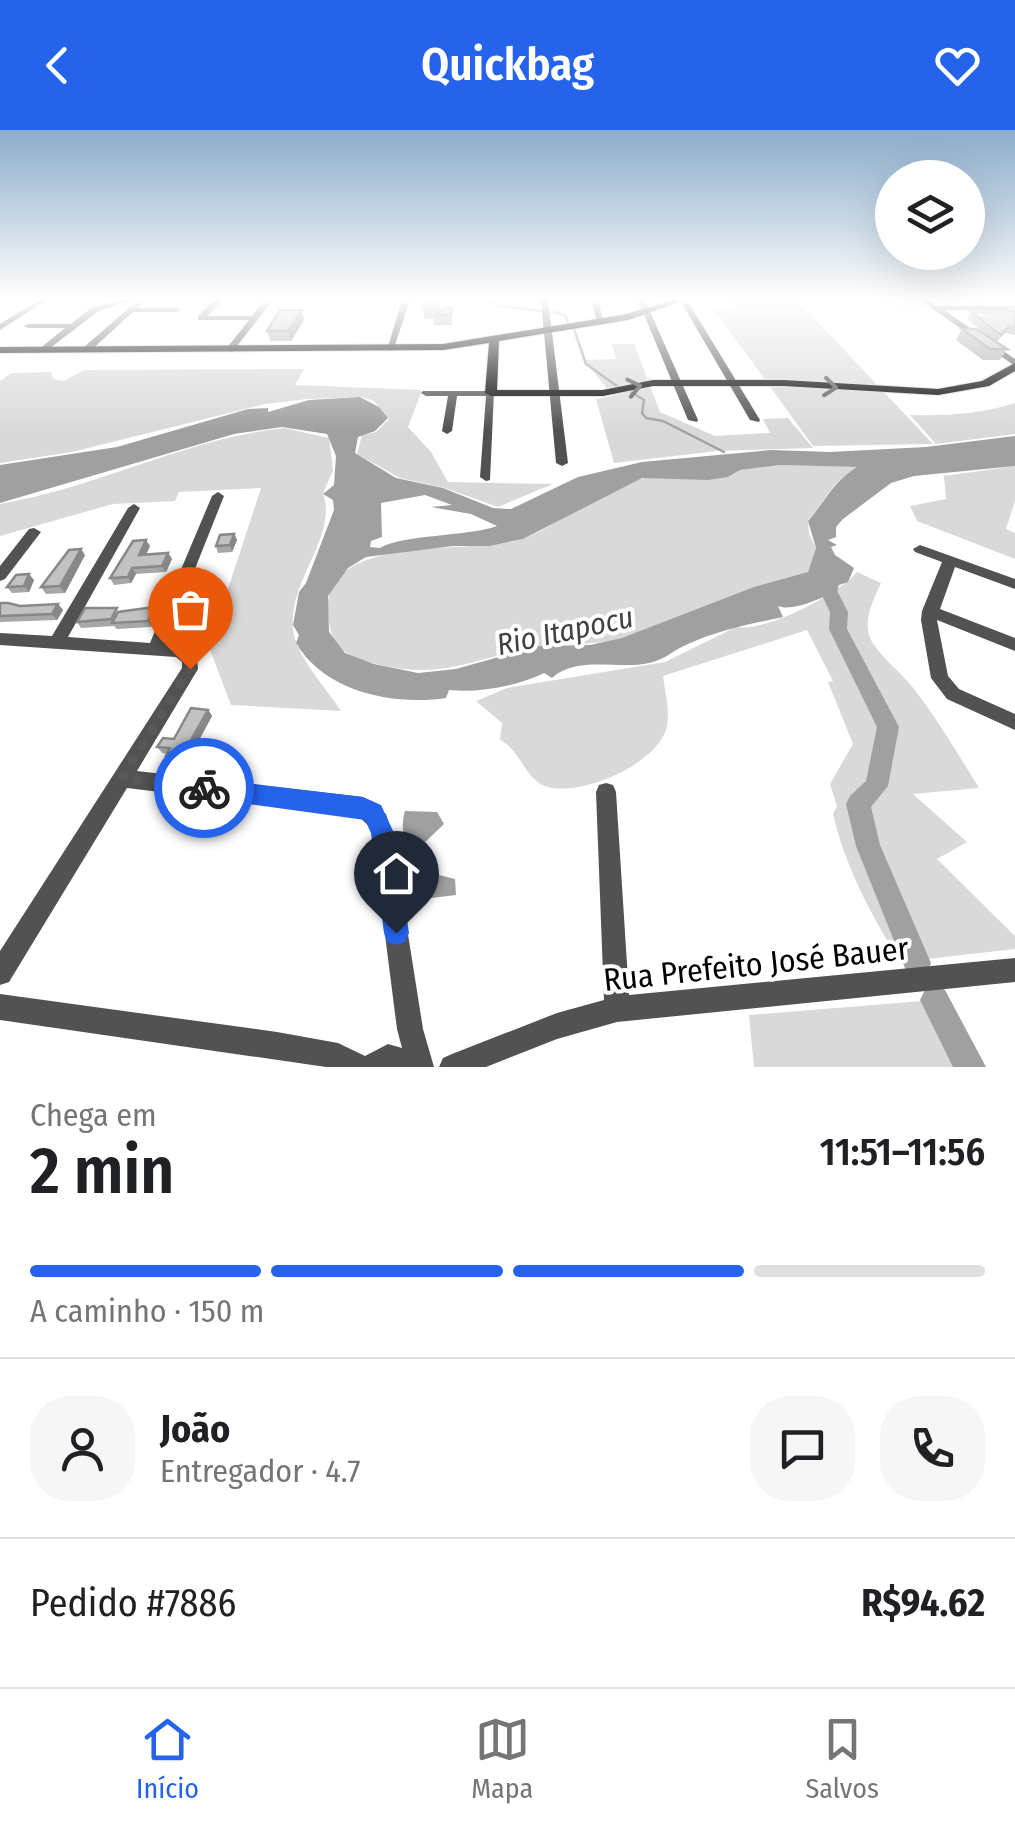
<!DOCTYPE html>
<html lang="pt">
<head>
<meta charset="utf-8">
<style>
	:root { --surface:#fff; --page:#f6f6f6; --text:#202124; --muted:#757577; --line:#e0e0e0; --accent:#2563eb }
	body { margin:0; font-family:"Fira Sans Condensed",sans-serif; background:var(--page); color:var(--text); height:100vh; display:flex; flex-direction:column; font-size:38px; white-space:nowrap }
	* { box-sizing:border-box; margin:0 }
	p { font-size:32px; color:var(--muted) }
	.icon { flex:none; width:55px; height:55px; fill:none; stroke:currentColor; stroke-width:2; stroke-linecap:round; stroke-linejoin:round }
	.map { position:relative; height:937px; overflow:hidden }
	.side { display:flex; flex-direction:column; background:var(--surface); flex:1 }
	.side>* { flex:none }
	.buttons { position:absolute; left:875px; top:30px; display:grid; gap:20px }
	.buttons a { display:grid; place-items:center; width:110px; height:110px; border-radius:50%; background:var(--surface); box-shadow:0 10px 40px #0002; font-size:50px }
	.pin { position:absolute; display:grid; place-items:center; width:85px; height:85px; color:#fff; margin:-102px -42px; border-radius:50% 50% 50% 0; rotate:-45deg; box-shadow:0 0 10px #0007 }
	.pin .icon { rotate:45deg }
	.courier { position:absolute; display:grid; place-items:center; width:100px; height:100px; margin:-50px; border:8px solid #2563eb; border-radius:50%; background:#fff; color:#222; box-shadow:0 2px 12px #0007 }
	.head em { font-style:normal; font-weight:600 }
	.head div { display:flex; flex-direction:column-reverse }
	.head { display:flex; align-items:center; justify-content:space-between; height:170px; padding:0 30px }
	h1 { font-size:65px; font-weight:600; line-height:75px }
	.bar { display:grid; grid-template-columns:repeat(4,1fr); gap:15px 10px; align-content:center; height:120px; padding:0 30px }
	.bar i { height:12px; border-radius:8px; background:var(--line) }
	.bar .active { background:var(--accent) }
	.bar p { grid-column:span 4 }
	.line { display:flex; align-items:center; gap:25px; padding:0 30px; border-top:2px solid var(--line) }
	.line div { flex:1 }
	.round { display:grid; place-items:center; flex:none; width:105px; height:105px; border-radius:40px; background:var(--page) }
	header { display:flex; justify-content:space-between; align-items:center; height:130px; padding:0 30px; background:var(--accent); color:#fff; font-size:45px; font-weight:600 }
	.dock { display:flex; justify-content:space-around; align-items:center; height:140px; border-top:2px solid var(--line); background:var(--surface); font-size:28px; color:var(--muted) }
	.dock a { display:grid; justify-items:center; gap:5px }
	.dock .active { color:var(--accent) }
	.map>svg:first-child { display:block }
	.green { fill:#d9d9d9 }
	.water { fill:#a0a0a0; fill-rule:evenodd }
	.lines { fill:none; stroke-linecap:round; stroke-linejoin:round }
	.stream { stroke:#a0a0a0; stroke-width:2.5 }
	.river { fill:#a0a0a0; fill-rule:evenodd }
	.major-casing { stroke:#dbdbdb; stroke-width:2 }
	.minor { fill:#525252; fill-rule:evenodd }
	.major { fill:#000; fill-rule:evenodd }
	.wall { fill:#a7a7a7 }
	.shaded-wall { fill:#888 }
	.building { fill:#c2c2c2; stroke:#888; stroke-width:2.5 }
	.oneway { stroke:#595959 }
	.route { fill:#2563eb }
	.done { stroke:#595959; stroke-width:10; stroke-dasharray:0 18 }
	.labels { text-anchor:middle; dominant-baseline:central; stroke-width:8; stroke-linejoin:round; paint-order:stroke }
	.water-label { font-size:30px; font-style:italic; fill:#414141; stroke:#fff }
	.near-street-label { font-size:32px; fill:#000; stroke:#fff }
</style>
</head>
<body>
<header><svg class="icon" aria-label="back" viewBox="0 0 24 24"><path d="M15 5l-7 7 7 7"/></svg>Quickbag<svg class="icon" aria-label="heart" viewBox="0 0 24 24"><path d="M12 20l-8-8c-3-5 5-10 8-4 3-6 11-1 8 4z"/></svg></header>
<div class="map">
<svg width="1015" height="937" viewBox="0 0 1015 937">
	<rect width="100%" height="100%" fill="#fff"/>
	<g class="green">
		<polygon points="727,170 797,170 933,314 813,316 714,179 734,179"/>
		<polygon points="612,214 634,214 660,282 715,306 770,303 763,289 788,288 813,318 717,321 614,333 596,269 613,266 584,230 616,229"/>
		<polygon points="304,239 295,255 422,260 408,297 431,322 448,352 553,354 498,377 445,358 400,348 357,324 362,305 376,302 389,289 374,271 362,267 307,269 265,274 72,322 0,333 0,251 11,243 51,242 53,249 64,251 84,240"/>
		<path d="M 1015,273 L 1015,304 L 936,314 L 910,285 C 946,286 980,284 1015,273 Z"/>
		<path d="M 284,298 L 329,308 L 333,340 L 323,364 C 340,410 276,460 297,515 C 307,538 327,560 341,581 L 231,575 L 209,517 L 261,358 L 179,362 L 175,371 L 113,374 L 0,406 L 0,374 C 97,358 185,309 284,298 Z"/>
		<path d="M 780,335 L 859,337 C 827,355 831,365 808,390 L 809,404 L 816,418 L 808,442 C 745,460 686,490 623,508 C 590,517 558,512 525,519 C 472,530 441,548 385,536 C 372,533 353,529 343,520 C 330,508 329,497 328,480 C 325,401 473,426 522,409 C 559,396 608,354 644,348 C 671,344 701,347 728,347 L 740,340 Z"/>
		<polygon points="1015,336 1015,371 1006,399 1015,403 1015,429 917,391 910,376 946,369 944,346"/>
		<path d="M 857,442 L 881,453 C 874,469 864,487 869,505 C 874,522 902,543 914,559 C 938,590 958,624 979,658 L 913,664 L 967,712 L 937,729 L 1015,806 L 1015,819 L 900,832 C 871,784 846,739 833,684 L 837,676 L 830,654 L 853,614 L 828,552 L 833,551 L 807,500 L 663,546 C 665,563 671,583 666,600 C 654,635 583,666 548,657 C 526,652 520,619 500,610 L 502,593 L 476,571 L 507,558 L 665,532 L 736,497 C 763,503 840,464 857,442 Z"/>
		<polygon points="935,870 970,937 754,937 749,885"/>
	</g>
	<g class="water">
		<path d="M 360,267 L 379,277 L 388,288 L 375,301 L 358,307 L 355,323 L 396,348 L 443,358 L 493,378 L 511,379 L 578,347 L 642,332 L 771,320 L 830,322 L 926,317 L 1015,306 L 1015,336 L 914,346 L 891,353 L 843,389 L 836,397 L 836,407 L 828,410 L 837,415 L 831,417 L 835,425 L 854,438 L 848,452 L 839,455 L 837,462 C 820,468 793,482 778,476 L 783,487 C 751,494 719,500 688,514 C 673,520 665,530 649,533 C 618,540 577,525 552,548 L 544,543 C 518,556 478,563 449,560 L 446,568 C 391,576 324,561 296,513 L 299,505 L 293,495 L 299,462 L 306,453 L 334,380 L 333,370 L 323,364 L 334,355 L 336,326 L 327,304 L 282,297 L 234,304 L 0,373 L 0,335 L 117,317 L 248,279 L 268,278 L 268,282 L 309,270 ZM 780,335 L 857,337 C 830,355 829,367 808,391 L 816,418 L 808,442 L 754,457 L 622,508 L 590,515 L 538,516 L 456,539 L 418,543 L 374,534 L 345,523 L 329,502 L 328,466 L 348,438 L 366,427 L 453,416 L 489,416 L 523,409 L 642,348 L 708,350 L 728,347 L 740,340 ZM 425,365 L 452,375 L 431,377 L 471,384 L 497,396 C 466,407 403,404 380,418 L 370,417 L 371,411 L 382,407 L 381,373 Z"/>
		<path d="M 405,681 L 437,682 L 444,694 L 418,719 C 403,709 400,699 405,681 Z"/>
		<polygon points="427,742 455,749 456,765 415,770 417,750"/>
	</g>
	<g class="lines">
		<g class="stream">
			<polyline points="486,170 500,176 540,181"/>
			<polyline points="554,182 565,185 569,194"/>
			<polyline points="574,199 586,234 617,256"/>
			<polyline points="631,262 644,270 642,283 646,288 663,291 724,322"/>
		</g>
		<g class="river">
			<polygon points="825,447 831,449 848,482 847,499 899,597 888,656 871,677 880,715 931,833 927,843 917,847 907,843 856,716 846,674 850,666 866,651 877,597 829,499 830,482 816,453"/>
			<polygon points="935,855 945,860 986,937 953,937 920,870 925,860"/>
		</g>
		<defs>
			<polygon id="major" points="673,170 685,170 628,190 499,211 497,260 603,260 653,250 784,250 938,259 982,251 1015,233 1015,241 989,256 938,265 784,256 653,256 603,266 491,266 485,263 489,213 443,220 0,223 0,217 443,214 627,184"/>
		</defs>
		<use href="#major" class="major-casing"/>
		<g class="minor">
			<polygon points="39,170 47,170 0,200 0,194"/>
			<polygon points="120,170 131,170 97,182 45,222 38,220 65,198 28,198 24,196 28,194 71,194 91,178"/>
			<polygon points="138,170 146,170 138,178 177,178 181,180 177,182 133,182 89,222 83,222 83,218"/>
			<polygon points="214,170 222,170 208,186 252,186 265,170 273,170 233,221 230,222 226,219 249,190 198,190 198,186"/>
			<polygon points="402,170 410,170 394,218 387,220"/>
			<polygon points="541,170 548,170 568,333 562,336 556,333"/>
			<polygon points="591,170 598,170 604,194 597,192"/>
			<polygon points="638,170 645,170 698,290 697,292 688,290"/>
			<polygon points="680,170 687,170 760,290 759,292 750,290"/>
			<polygon points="920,170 928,170 937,176 1015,176 1015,180 944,180 1015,229 1015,236"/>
			<polygon points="423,261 494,261 490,350 486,351 480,347 486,266 457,266 452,301 447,304 442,301 448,266 426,266 421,263"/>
			<path d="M 218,362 L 224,366 L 165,514 C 183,515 198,519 198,539 L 137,641 L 363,667 L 386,684 L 392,703 L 423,899 L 434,937 L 326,937 L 0,890 L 0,864 L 277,902 L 338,913 L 365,926 L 388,914 L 402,918 L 397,899 L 372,703 L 370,697 L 358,686 L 127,658 L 9,852 L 0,855 L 0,821 L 182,538 L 182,532 L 176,527 L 0,515 L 0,503 L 52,506 L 128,378 L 134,374 L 140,378 L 68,507 L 150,513 L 212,366 Z"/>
			<polygon points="34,398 41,402 5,449 0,451 0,436 29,399"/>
			<polygon points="920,415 1015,449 1015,459 955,437 940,479 1015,508 1015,521 937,490 948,546 959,559 1015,584 1015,600 947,569 931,548 921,490 922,481 942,432 915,422 913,419"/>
			<polygon points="606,653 613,655 616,662 629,865 1015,828 1015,852 617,892 557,909 486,937 439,937 443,928 452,924 557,883 604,870 596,662 599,655"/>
		</g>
		<use href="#major" class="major"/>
	</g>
	<g class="wall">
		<polygon points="425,170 442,170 439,181 452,177 452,195 434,195 434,189 424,189 423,179"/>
		<polygon points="1015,176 1015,205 1005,203 997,212 1007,219 1000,230 983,230 956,210 962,199 994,210 967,189 971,182 1006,181 1009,177"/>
		<polygon points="302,180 304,190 291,211 270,211 267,201"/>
		<polygon points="234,404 237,410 232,422 218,423 216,416"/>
		<polygon points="150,416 146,424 168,423 172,429 166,442 136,444 131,453 114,455 110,448"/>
		<polygon points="85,425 65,463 46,464 41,457"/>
		<polygon points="34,450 29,462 12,463 7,457"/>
		<polygon points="0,473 20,476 58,474 63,480 57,490 0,492"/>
		<polygon points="211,473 206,488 193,487 189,481"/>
		<polygon points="154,477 158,483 151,497 117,499 114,496 81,498 77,492 119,482"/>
		<polygon points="208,580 212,586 198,612 201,617 192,634 170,632 166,626 167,624 162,623 157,617 174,609"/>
	</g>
	<g class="shaded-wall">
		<polygon points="302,180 304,190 291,211 288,201"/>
		<polygon points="234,404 237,410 232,422 230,415"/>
		<polygon points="146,410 150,416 143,431 139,425"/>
		<polygon points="81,419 85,425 65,463 60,456"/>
		<polygon points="168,423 172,429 166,442 162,436"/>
		<polygon points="132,438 136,444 131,453 128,447"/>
		<polygon points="29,444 34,450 29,462 24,456"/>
		<polygon points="208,467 211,473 206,488 203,481"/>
		<polygon points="58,474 63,480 57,490 52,484"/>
		<polygon points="154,477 158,483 151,497 148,491"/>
		<polygon points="208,580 212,586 198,612 201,617 192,634 188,628 191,610"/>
	</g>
	<g class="building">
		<polygon points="425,170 439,170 437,180 423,179"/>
		<polygon points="452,177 451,185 433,185 446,178"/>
		<polygon points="280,180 302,180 288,201 267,201"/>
		<polygon points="1015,181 1015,197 1009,196 1001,205 971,182"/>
		<polygon points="962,199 977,199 1007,219 990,219"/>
		<polygon points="234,404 230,415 216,416 220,405"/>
		<polygon points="146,410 139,425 168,423 162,436 132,438 128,447 110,448 133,411"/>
		<polygon points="81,419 60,456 41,457 69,420"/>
		<polygon points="29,444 24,456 7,457 16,445"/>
		<polygon points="208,467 203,481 189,481 192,468"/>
		<polygon points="0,473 8,473 20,476 58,474 52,484 0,486"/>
		<polygon points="154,477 148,491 112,493 118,482"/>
		<polygon points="85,478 117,478 111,489 77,492"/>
		<polygon points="191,578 208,580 191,610 197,611 188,628 166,626 170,618 157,617 163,608 174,609"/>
	</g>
	<defs><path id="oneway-chevron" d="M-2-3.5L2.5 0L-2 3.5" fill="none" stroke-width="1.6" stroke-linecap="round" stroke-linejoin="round" transform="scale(2.5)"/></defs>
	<g class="oneway">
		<use href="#oneway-chevron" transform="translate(634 257) rotate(-12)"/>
		<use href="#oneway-chevron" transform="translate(830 257) rotate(6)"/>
	</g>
	<linearGradient id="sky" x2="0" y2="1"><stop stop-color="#8baccb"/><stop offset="0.56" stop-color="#fff"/><stop offset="1" stop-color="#fff" stop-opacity="0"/></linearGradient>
	<rect width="1015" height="301" fill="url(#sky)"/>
	<polygon class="route" points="204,648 363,667 381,675 394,703 409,803 405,812 396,815 387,812 384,803 371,703 365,690 204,668 197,665 194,658 197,651"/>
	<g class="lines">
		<polyline class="done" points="190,539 122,648 204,658"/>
	</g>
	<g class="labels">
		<g class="water-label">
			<text transform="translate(565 501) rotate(-12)">Rio Itapocu</text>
		</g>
		<g class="near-street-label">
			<text transform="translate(756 834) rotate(-6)">Rua Prefeito José Bauer</text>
		</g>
	</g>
</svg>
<div class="buttons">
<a><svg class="icon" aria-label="layers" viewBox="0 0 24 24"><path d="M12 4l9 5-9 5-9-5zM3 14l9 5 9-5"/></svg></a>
</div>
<div class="pin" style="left:190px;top:539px;background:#ea580c"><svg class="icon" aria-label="bag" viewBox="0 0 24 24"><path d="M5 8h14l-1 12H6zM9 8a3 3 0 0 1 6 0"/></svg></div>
<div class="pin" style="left:396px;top:803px;background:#1f2937"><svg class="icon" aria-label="home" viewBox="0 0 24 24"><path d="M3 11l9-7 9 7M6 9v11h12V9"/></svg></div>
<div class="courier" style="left:204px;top:658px"><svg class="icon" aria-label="bike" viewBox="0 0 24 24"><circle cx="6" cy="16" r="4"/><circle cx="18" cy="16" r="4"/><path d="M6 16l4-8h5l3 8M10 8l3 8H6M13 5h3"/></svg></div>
</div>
<section class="side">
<div class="head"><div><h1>2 min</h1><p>Chega em</p></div><em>11:51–11:56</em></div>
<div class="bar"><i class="active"></i><i class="active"></i><i class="active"></i><i></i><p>A caminho · 150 m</p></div>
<div class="line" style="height:180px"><a class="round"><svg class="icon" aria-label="person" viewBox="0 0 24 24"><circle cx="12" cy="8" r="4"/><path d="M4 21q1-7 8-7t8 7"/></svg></a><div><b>João</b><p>Entregador · 4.7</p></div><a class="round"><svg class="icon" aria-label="chat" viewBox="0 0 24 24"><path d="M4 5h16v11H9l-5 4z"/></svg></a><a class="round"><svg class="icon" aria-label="phone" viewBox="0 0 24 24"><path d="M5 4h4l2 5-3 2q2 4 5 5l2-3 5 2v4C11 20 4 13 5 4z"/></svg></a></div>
<div class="line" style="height:130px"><div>Pedido #7886</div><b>R$94.62</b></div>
</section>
<nav class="dock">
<a class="active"><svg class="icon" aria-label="home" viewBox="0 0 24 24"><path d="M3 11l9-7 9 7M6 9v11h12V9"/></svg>Início</a>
<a><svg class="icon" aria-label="map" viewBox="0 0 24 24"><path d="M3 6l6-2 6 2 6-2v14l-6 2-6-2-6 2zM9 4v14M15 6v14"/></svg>Mapa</a>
<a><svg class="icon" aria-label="saved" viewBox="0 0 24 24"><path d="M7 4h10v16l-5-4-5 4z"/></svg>Salvos</a>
</nav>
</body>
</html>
